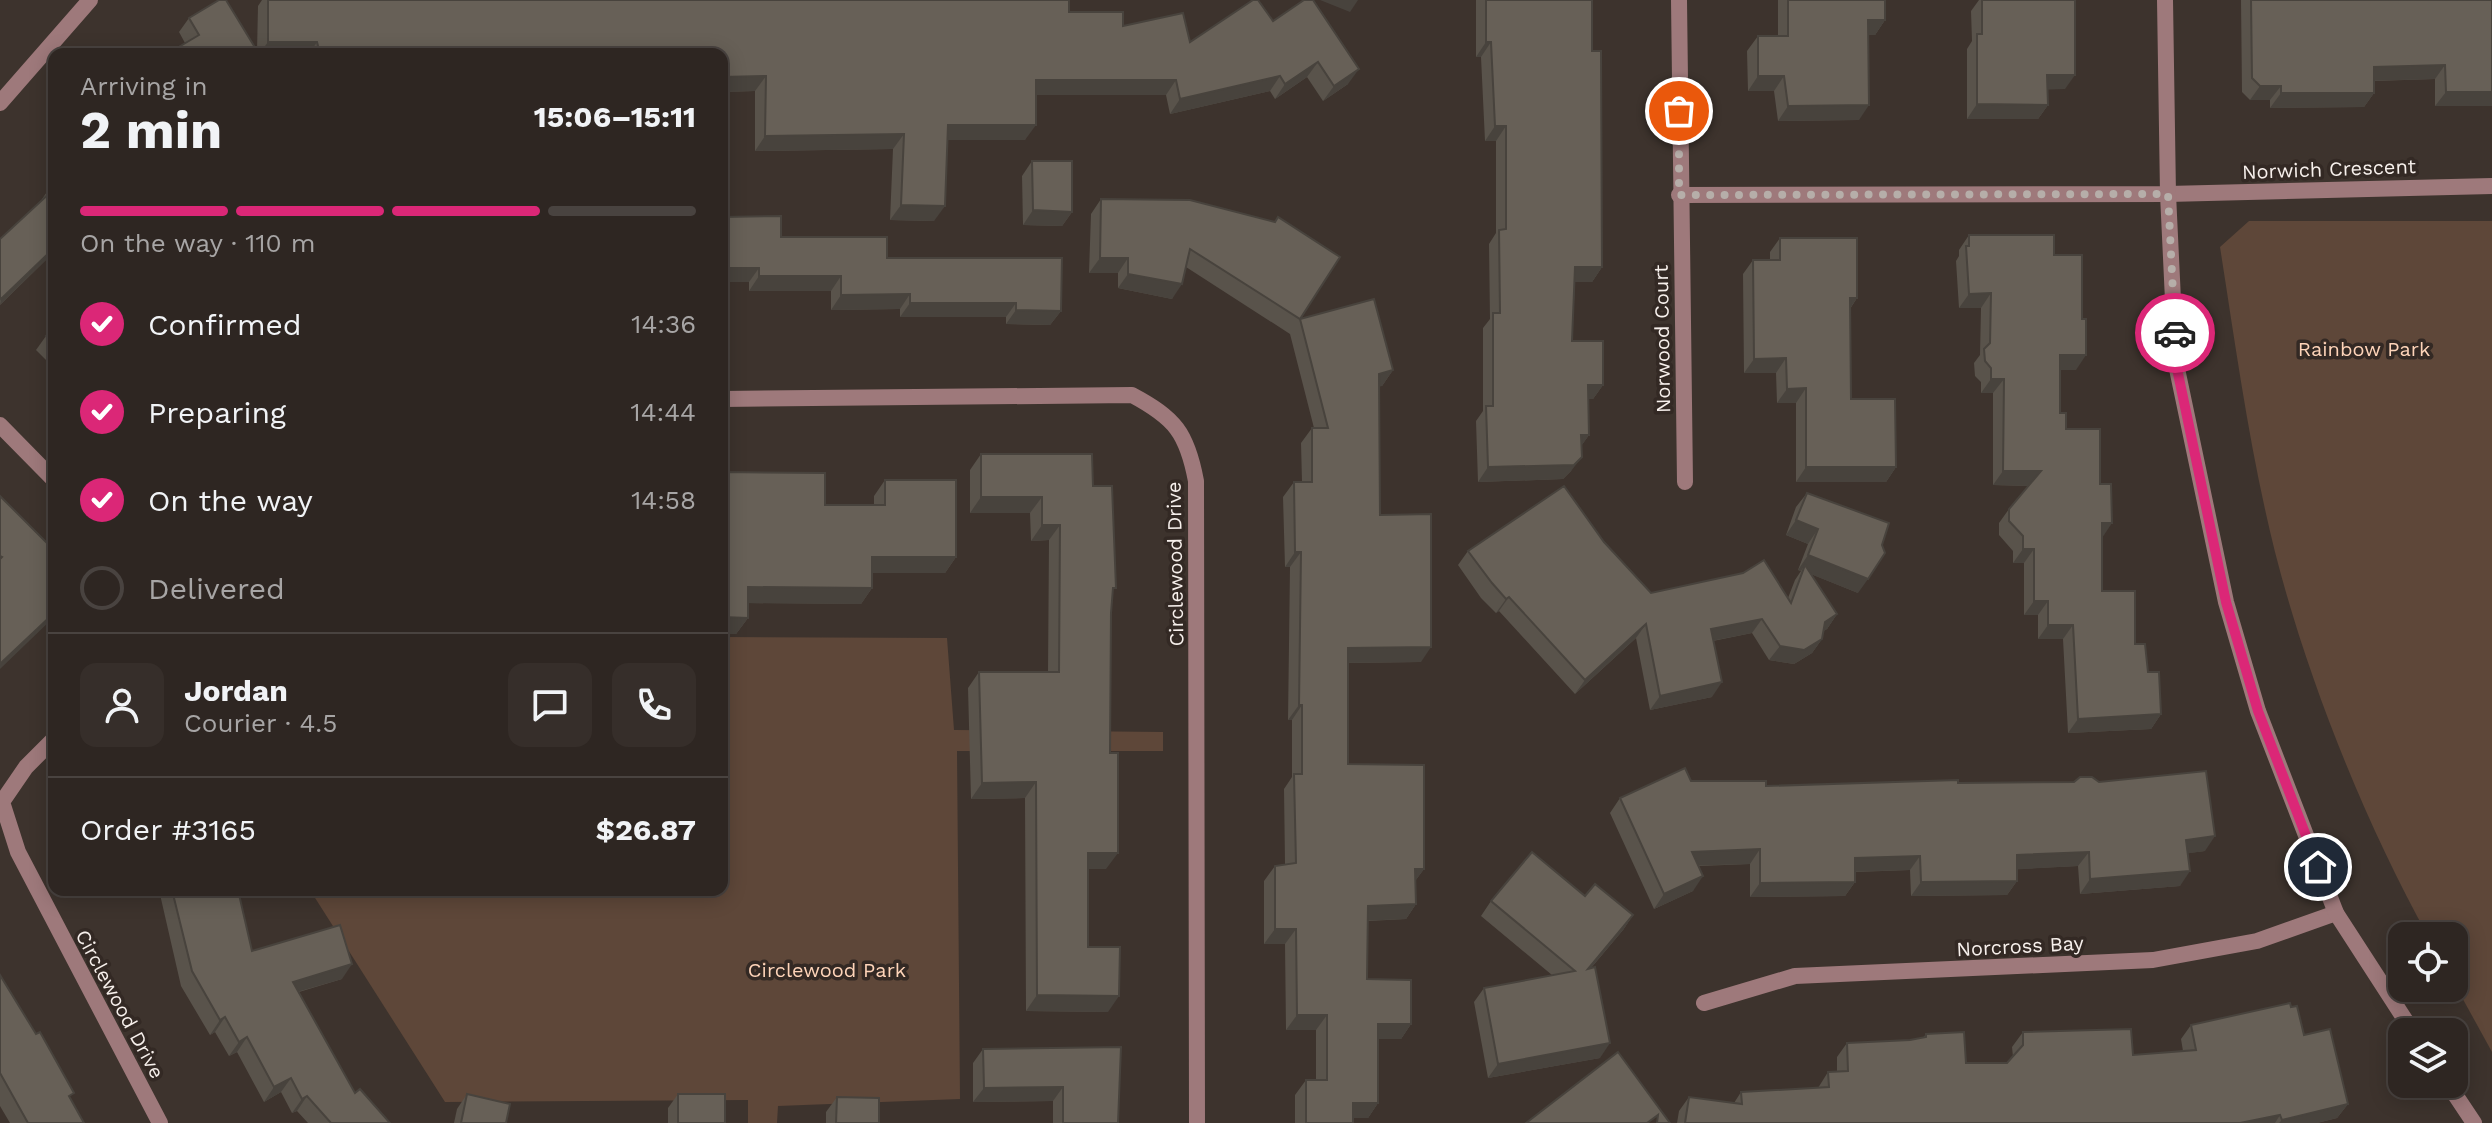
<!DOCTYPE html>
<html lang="en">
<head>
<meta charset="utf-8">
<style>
	:root { --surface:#2e2622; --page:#362e2a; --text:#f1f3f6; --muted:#a7a5a5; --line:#494340; --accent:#db2777 }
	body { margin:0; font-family:"Work Sans",sans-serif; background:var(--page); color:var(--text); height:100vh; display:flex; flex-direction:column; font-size:30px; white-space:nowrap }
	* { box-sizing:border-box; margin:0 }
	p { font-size:26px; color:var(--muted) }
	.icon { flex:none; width:44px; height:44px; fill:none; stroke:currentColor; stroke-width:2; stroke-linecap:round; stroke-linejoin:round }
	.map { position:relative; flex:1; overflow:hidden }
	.side { position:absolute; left:48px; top:48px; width:680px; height:848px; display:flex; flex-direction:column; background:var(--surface); border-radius:16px; box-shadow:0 4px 20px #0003,0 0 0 2px var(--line) }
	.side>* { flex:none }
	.tools { position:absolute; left:2388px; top:922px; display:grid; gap:16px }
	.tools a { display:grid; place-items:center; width:80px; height:80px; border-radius:16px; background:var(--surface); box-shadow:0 4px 20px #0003,0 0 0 2px var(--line); font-size:40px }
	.pin { position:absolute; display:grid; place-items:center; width:68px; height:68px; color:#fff; margin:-34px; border:4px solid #fff; border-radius:50%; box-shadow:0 2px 8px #0007 }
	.courier { position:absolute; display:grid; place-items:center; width:80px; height:80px; margin:-40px; border:6px solid #db2777; border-radius:50%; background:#fff; color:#222; box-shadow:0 2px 10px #0007 }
	.overview em { font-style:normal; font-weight:700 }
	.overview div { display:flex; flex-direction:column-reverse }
	.overview { display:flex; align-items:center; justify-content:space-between; height:136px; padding:0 32px }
	h1 { font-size:52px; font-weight:700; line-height:60px }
	.bar { display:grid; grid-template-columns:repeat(4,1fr); gap:12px 8px; align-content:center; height:96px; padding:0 32px }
	.bar i { height:10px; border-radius:6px; background:var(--line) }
	.bar .active { background:var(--accent) }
	.bar p { grid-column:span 4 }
	.line { display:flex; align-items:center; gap:20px; padding:0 32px; border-top:2px solid var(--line) }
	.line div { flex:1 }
	.round { display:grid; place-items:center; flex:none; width:84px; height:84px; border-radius:16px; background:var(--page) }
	ol { padding:0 32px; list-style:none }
	li { display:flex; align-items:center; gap:24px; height:88px }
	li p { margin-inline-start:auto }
	li .icon { padding:8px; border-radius:50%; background:var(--accent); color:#fff; stroke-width:4 }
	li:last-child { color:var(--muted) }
	li i { width:44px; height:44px; border:4px solid var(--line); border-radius:50% }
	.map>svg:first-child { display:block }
	.green { fill:#5e4739 }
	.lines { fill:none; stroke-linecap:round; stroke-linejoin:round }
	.minor { stroke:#9e797b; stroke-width:16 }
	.tertiary { stroke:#9e797b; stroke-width:16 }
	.wall { fill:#59534b }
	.shaded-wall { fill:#48433d }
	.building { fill:#676057; stroke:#48433d; stroke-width:2 }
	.done { stroke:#b6aea9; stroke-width:8; stroke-dasharray:0 14.4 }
	.route { stroke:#db2777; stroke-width:10 }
	.labels { text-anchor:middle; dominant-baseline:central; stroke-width:7; stroke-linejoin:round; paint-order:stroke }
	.street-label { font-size:20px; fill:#f7f0ec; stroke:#332924 }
	.park-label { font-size:20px; fill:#fed4b9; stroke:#332924 }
</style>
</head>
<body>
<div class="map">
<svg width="2492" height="1123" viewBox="0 0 2492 1123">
	<rect width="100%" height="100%" fill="#3d332d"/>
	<g class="green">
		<path d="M 2249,221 L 2492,221 L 2492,1052 L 2454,983 L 2454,936 L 2428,936 C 2365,823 2307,678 2275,552 C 2250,452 2236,349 2220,247 Z"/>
		<polygon points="722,637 947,638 954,730 1163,732 1163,751 957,751 960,1099 778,1106 777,1123 748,1123 748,1100 445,1102 310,890 722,890"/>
	</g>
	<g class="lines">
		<g class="minor">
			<polyline points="1679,0 1685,482"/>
			<polyline points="0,103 90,0"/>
			<polyline points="1679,195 2168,194 2492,186"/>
			<path d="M 722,399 L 1132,395 C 1175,418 1187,433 1196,481 L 1197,1123"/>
			<polyline points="0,425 54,480"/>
			<polyline points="54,739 26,767 2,802 18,852 160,1123"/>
			<polyline points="1704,1003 1795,976 2153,960 2257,941 2336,913"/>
		</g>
		<g class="tertiary">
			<polyline points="2165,0 2168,194 2176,364 2226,602 2258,711 2336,913 2413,1032"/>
			<polyline points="2448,1084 2474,1123"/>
		</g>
	</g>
	<g class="wall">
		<polygon points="262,0 601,0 1069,12 1190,42 1273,21 1348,84 1323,101 1307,77 1275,99 1270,91 1170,114 1166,95 1036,95 1025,140 947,140 934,221 890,220 893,149 755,151 755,91 722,92 722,54 173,54 177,48 185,43 179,32 189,18 257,51 258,6"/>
		<polygon points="1476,0 1592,0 1592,51 1602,267 1592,282 1575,282 1572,341 1603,385 1593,399 1588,399 1589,435 1581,446 1571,471 1563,479 1478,482 1476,421 1483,411 1483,328 1490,319 1489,244 1496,233 1496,141 1485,141 1481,57 1476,57"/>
		<polygon points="1778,0 1885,0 1885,20 1875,35 1868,35 1859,120 1778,121 1774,91 1748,91 1747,51 1758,36 1778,36"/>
		<polygon points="1979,0 2075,0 2065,89 2048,89 2048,105 2038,119 1967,119 1967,49 1972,41 1971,11"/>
		<polygon points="2241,0 2492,0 2492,106 2435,106 2435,79 2374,81 2374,93 2364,107 2270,108 2270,100 2250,100 2242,92"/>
		<polygon points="1032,161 1072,212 1062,226 1023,225 1022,176"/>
		<polygon points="54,182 54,252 0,305 0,239 43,199 42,199"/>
		<polygon points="1101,199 1190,200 1300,319 1393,370 1382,386 1379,386 1380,515 1421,662 1348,663 1348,764 1424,869 1415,881 1416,904 1406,919 1368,921 1367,979 1411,1024 1401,1039 1378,1039 1378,1103 1368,1118 1353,1118 1353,1123 1295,1123 1295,1095 1306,1080 1316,1080 1316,1030 1286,1030 1285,944 1264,944 1264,881 1275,866 1285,864 1284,789 1292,777 1292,720 1288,720 1290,567 1285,567 1283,497 1294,482 1302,482 1301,443 1312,428 1314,428 1290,334 1186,267 1172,299 1118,288 1118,273 1089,273 1091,214"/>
		<polygon points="1969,235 2054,255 2076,370 2060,370 2060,413 2066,429 2100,484 2102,537 2102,591 2135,644 2148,672 2161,714 2151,729 2068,733 2063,639 2038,639 2038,615 2024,615 2024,563 2013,563 2013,551 1999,535 1999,523 2009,509 2029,486 1993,485 1993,393 1981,393 1981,382 1975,376 1974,363 1980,355 1981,308 1959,308 1956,261 1959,256 1959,250"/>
		<polygon points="781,237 887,258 1061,311 1050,325 1006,324 1006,317 900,317 900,309 831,310 831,291 749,291 749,282 722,282"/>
		<polygon points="1780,238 1857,298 1850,309 1851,399 1896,467 1886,482 1796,482 1796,403 1777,403 1776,373 1744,373 1743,274 1753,260 1770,260 1770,252"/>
		<polygon points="54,328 54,368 36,350 46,336"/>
		<polygon points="981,454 1093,486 1112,594 1111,613 1106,869 1088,869 1088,947 1108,1012 1026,1011 1025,798 971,799 968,688 979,672 1048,672 1049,540 1031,541 1030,513 970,513 970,470"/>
		<polygon points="885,480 956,557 945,573 872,573 872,588 861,604 748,603 748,618 736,634 722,634 825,505 874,505 874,496"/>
		<polygon points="1807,493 1858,593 1811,574 1837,614 1827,629 1823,631 1822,639 1812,653 1794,664 1769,660 1752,633 1713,641 1712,697 1650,710 1636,638 1575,694 1499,611 1496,613 1481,598 1458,565 1468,551 1604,542 1651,593 1788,598 1795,580 1801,571 1798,570 1808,544 1786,535 1796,507"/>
		<polygon points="1691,781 1766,786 2099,782 2205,851 2188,853 2180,886 2080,894 2078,866 2017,869 2017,881 2007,895 1911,896 1910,870 1855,872 1855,882 1845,896 1750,897 1750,864 1699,866 1693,891 1654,909 1610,813 1620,798"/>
		<polygon points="159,890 238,890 252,951 342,979 299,992 355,1093 390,1123 308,1123 297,1111 292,1113 281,1092 264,1102 237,1052 229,1056 215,1032 210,1035 181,986"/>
		<polygon points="1585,896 1633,915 1623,930 1591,968 1600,1058 1488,1078 1474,1002 1484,988 1552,975 1481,916 1491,901"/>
		<polygon points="0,975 70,1099 84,1123 10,1123 0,1106"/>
		<polygon points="2191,1025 2304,1035 2348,1104 2337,1118 2317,1123 1677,1123 1679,1111 1689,1097 1734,1103 1741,1092 1818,1088 1828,1072 1837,1072 1837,1057 1847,1043 1910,1040 1923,1038 1926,1034 1966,1063 2007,1063 2013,1057 2012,1047 2023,1032 2133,1055 2183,1051 2181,1039"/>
		<polygon points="1121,1047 1118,1123 1053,1123 1053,1101 973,1102 973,1063 983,1049"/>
		<polygon points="467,1094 506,1123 454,1123 457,1109"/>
		<polygon points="678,1094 725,1123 668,1123 668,1108"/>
		<polygon points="837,1097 879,1123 826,1123 826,1112"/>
	</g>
	<g class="shaded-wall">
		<polygon points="1320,0 1358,0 1350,12"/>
		<polygon points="1868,20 1885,20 1875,35 1858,35"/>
		<polygon points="268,42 317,42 309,54 259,54"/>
		<polygon points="1486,42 1491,42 1481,57 1476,57"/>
		<polygon points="1318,62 1307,77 1275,99 1285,84"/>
		<polygon points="2445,65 2435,79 2364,81 2374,67"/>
		<polygon points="1359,69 1348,84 1323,101 1334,86"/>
		<polygon points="2047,75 2075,75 2065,89 2037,90"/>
		<polygon points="766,76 755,91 722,92 722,77"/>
		<polygon points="1280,76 1270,91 1170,114 1180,99"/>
		<polygon points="1758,76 1784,76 1774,91 1748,91"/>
		<polygon points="1036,80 1176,80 1166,95 1026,95"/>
		<polygon points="2260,86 2281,86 2270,100 2250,100"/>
		<polygon points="2446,92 2492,92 2492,106 2435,106"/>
		<polygon points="2281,93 2374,93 2364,107 2270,108"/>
		<polygon points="1977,104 2048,105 2038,119 1967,119"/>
		<polygon points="1869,105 1859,120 1778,121 1788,106"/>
		<polygon points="948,125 1036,125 1025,140 937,140"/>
		<polygon points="1495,126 1506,126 1496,141 1485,141"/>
		<polygon points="904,134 893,149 755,151 765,136"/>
		<polygon points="901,205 945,206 934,221 890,220"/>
		<polygon points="1033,210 1072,212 1062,226 1023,225"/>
		<polygon points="54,248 54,252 0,305 1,299"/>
		<polygon points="1100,258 1128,258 1118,273 1089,273"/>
		<polygon points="1575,267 1602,267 1592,282 1565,282"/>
		<polygon points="722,268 759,268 749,282 722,282"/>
		<polygon points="1128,274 1182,284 1172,299 1118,288"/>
		<polygon points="759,276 841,276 831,291 749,291"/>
		<polygon points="1991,293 1981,308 1959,308 1969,294"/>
		<polygon points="910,294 900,309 831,310 841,295"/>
		<polygon points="1850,298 1857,298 1847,313"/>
		<polygon points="910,303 1016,303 1006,317 900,317"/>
		<polygon points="1016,310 1061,311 1050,325 1006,324"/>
		<polygon points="2060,355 2086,355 2076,370 2050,370"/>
		<polygon points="1786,358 1776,373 1744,373 1754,359"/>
		<polygon points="1393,370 1382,386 1369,389 1379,374"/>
		<polygon points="1991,379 2004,379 1993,393 1981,393"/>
		<polygon points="1588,385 1603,385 1593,399 1577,399"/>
		<polygon points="1806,388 1796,403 1777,403 1787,389"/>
		<polygon points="1581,435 1589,435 1579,449"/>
		<polygon points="1582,457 1571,471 1563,479 1478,482 1488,467"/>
		<polygon points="1806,467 1896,467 1886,482 1796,482"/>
		<polygon points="2003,471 2041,471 2031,486 1993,485"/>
		<polygon points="981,497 1042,497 1030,513 970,513"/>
		<polygon points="1796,520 1818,529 1808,544 1786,535"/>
		<polygon points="2102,523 2112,523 2102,538"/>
		<polygon points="1042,525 1060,525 1049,540 1031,541"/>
		<polygon points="2023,549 2034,549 2024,563 2013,563"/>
		<polygon points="1295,552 1301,552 1290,567 1285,567"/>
		<polygon points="1808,555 1868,579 1858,593 1803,571 1805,565 1801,571 1798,570"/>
		<polygon points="872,557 956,557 945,573 861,573"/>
		<polygon points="748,587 872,588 861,604 736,603"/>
		<polygon points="1509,597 1499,611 1496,613 1506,599"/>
		<polygon points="2034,601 2048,601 2038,615 2024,615"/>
		<polygon points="54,613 54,617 0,669 0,664"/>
		<polygon points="1837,614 1827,629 1815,637 1825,622"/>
		<polygon points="722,617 748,618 736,634 722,634"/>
		<polygon points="1762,619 1752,633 1701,643 1711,629"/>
		<polygon points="1646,624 1636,638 1575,694 1585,680"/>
		<polygon points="2048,625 2073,625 2063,639 2038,639"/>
		<polygon points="1822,639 1812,653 1794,664 1769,660 1780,646"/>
		<polygon points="1431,647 1421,662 1337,663 1348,648"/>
		<polygon points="1722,682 1712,697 1650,710 1660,696"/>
		<polygon points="1299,705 1302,705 1292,720 1288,720"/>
		<polygon points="2161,714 2151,729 2068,733 2078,719"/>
		<polygon points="1036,782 1025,798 971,799 982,783"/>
		<polygon points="2215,836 2205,851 2176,855 2186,840"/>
		<polygon points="1760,849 1750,864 1682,866 1692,852"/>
		<polygon points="2089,852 2078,866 2007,870 2017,855"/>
		<polygon points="1088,853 1118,853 1106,869 1077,869"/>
		<polygon points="1920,856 1910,870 1845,872 1855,858"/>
		<polygon points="1415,869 1424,869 1413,884"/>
		<polygon points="2190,871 2180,886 2080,894 2090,879"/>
		<polygon points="1703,876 1693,891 1654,909 1664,894"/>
		<polygon points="2017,881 2007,895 1911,896 1921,882"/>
		<polygon points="1855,882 1845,896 1750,897 1760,883"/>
		<polygon points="1416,904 1406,919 1358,921 1368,906"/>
		<polygon points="1633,915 1623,930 1578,983 1588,969"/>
		<polygon points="1275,929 1296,929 1285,944 1264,944"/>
		<polygon points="352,964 342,979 283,996 293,982"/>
		<polygon points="1037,995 1119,996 1108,1012 1026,1011"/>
		<polygon points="1297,1015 1327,1015 1316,1030 1286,1030"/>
		<polygon points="225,1017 215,1032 210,1035 220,1020"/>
		<polygon points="1378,1024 1411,1024 1401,1039 1368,1039"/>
		<polygon points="247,1037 237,1052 229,1056 239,1042"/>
		<polygon points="1610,1043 1600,1058 1488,1078 1498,1064"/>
		<polygon points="291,1078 281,1092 264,1102 274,1087"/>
		<polygon points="1063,1087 1053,1101 973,1102 984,1088"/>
		<polygon points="307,1096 297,1111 292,1113 302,1099"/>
		<polygon points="1353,1103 1378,1103 1368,1118 1342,1118"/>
		<polygon points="2348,1104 2337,1118 2317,1123 2279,1123 2282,1120"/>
		<polygon points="2280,1115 2275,1123 2240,1123"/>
	</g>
	<g class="building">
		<polygon points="219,0 226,0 259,54 181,54 177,48 199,35 189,18"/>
		<polygon points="268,0 1069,0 1069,12 1123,12 1123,26 1183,13 1190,42 1253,0 1258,0 1273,21 1304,0 1313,0 1359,69 1334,86 1318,62 1285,84 1280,76 1180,99 1176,80 1036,80 1036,125 948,125 945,206 901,205 904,134 765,136 766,76 722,77 722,54 320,54 317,42 268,42"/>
		<polygon points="1486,0 1592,0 1592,51 1601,51 1602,267 1575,267 1572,341 1603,341 1603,385 1588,385 1589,435 1581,435 1582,457 1574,465 1488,467 1486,406 1493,406 1493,313 1500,313 1499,230 1506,229 1506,126 1495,126 1491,42 1486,42"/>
		<polygon points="1788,0 1885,0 1885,20 1868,20 1869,105 1788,106 1784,76 1758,76 1758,36 1788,36"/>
		<polygon points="1982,0 2075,0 2075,75 2047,75 2048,105 1977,104 1977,34 1982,34"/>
		<polygon points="2251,0 2492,0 2492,92 2446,92 2445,65 2374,67 2374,93 2281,93 2281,86 2260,86 2252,78"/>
		<polygon points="1032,161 1072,161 1072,212 1033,210"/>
		<polygon points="54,189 54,248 1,299 0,297 0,239"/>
		<polygon points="1101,199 1190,200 1275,222 1278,217 1340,257 1300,319 1190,249 1182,284 1128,274 1128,258 1100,258"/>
		<polygon points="781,216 781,237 887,237 887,258 1062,258 1061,311 1016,310 1016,303 910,303 910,294 841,295 841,276 759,276 759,268 722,268 722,217"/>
		<polygon points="1969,235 2054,235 2054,255 2082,255 2082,319 2086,319 2086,355 2060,355 2060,413 2066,413 2066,429 2100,429 2100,484 2111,484 2112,523 2102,523 2102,591 2135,591 2135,644 2145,644 2148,672 2159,672 2161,714 2078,719 2073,625 2048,625 2048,601 2034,601 2034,549 2023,549 2023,536 2009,521 2009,509 2041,471 2003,471 2004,379 1991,379 1991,368 1985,361 1984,349 1990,343 1991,293 1969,294 1966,246 1969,246"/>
		<polygon points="1780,238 1857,238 1857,298 1850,298 1851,399 1895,399 1896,467 1806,467 1806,388 1787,389 1786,358 1754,359 1753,260 1780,260"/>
		<polygon points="1374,299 1393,370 1379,374 1380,515 1431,514 1431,647 1348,648 1348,764 1424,765 1424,869 1415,869 1416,904 1368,906 1367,979 1411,980 1411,1024 1378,1024 1378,1103 1353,1103 1353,1123 1306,1123 1306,1080 1327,1080 1327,1015 1297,1015 1296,929 1275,929 1275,866 1296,863 1294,774 1302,774 1302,705 1299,705 1301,552 1295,552 1294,482 1312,482 1312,428 1328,428 1300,319"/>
		<polygon points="54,328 54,343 46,336"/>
		<polygon points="981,454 1092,454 1093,486 1112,486 1116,588 1113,588 1111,613 1110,753 1118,753 1118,853 1088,853 1088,947 1120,947 1119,996 1037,995 1036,782 982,783 979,672 1059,672 1060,525 1042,525 1042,497 981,497"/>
		<polygon points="722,472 825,473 825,505 885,505 885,480 956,480 956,557 872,557 872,588 748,587 748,618 722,617"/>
		<polygon points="1564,486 1604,542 1651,593 1743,573 1764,560 1791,603 1805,565 1837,614 1825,622 1822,639 1804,650 1780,646 1762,619 1711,629 1722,682 1660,696 1646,624 1585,680 1509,597 1506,599 1492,583 1468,551"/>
		<polygon points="1807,493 1889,523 1882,545 1885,553 1868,579 1808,555 1818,529 1796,520"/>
		<polygon points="0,496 54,550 54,613 0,664 0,559 2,557 0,556"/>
		<polygon points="1685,768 1691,781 1766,781 1766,786 1958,780 1958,783 2074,782 2080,777 2092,777 2099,782 2206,771 2215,836 2186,840 2190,871 2090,879 2089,852 2017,855 2017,881 1921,882 1920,856 1855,858 1855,882 1760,883 1760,849 1692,852 1703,876 1664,894 1620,798"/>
		<polygon points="1532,852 1585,896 1595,884 1633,915 1588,969 1595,967 1610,1043 1498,1064 1484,988 1575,971 1491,901"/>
		<polygon points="172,890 238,890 252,951 340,925 352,964 293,982 355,1093 360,1089 390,1123 331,1123 307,1096 302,1099 291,1078 274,1087 247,1037 239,1042 225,1017 220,1020 192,971"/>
		<polygon points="0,975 36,1034 40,1032 74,1093 69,1096 84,1123 28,1123 0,1073"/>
		<polygon points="2290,1003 2291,1007 2297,1006 2304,1035 2330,1029 2348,1104 2282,1120 2280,1115 2240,1123 1685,1123 1689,1097 1742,1104 1741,1092 1829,1087 1828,1072 1848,1071 1847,1043 1910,1040 1926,1037 1926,1034 1964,1032 1966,1063 2007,1063 2023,1045 2023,1032 2131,1029 2133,1055 2196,1050 2191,1025"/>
		<polygon points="1121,1047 1118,1123 1063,1123 1063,1087 984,1088 983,1049"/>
		<polygon points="1618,1052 1670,1123 1657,1123 1658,1115 1647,1123 1526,1123"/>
		<polygon points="467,1094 510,1104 506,1123 461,1123"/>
		<rect x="678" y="1094" width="47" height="29"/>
		<polygon points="837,1097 879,1098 879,1123 836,1123"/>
	</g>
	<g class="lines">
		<polyline class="done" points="1679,111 1679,195 2168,194 2175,333"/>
		<polyline class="route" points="2175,333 2176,364 2226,602 2258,711 2318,867"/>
	</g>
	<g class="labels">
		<g class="street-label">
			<text transform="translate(2329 169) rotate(-2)">Norwich Crescent</text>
			<text transform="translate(1662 339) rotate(-91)">Norwood Court</text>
			<text transform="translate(1175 564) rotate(-91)">Circlewood Drive</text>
			<text transform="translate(2020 946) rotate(-3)">Norcross Bay</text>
			<text transform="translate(120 1004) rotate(62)">Circlewood Drive</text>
		</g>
		<g class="park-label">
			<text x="2364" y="349">Rainbow Park</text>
			<text x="827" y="970">Circlewood Park</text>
		</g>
	</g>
</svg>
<div class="tools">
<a><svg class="icon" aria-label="locate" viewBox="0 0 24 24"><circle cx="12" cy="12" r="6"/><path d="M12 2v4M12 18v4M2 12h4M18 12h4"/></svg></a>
<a><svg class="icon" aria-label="layers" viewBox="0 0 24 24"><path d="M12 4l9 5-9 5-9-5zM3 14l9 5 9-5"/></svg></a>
</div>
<div class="pin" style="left:1679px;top:111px;background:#ea580c"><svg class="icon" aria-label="bag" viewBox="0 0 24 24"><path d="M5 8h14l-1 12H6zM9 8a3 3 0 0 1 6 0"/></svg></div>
<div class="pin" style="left:2318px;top:867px;background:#1f2937"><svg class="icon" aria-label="home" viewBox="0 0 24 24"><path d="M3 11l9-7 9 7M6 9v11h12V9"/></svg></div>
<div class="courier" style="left:2175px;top:333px"><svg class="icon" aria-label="car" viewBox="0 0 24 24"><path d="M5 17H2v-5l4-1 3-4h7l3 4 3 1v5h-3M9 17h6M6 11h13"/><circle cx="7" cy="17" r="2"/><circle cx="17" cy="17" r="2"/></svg></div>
<section class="side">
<div class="overview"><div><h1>2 min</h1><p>Arriving in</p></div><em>15:06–15:11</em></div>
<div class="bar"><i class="active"></i><i class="active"></i><i class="active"></i><i></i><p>On the way · 110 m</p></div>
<ol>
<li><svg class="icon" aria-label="check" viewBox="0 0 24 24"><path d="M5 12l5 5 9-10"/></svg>Confirmed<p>14:36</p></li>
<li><svg class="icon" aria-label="check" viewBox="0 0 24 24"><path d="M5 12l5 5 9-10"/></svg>Preparing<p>14:44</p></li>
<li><svg class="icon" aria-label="check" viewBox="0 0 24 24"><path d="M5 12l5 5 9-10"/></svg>On the way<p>14:58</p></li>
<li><i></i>Delivered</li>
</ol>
<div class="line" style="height:144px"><a class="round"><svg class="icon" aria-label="person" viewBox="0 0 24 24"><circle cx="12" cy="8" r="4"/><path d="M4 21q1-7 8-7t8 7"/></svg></a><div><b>Jordan</b><p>Courier · 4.5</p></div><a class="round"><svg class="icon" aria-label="chat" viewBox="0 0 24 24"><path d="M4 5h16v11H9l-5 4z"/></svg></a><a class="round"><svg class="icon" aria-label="phone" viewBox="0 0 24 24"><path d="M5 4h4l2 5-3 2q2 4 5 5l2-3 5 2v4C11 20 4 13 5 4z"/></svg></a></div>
<div class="line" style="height:104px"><div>Order #3165</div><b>$26.87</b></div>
</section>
</div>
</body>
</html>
